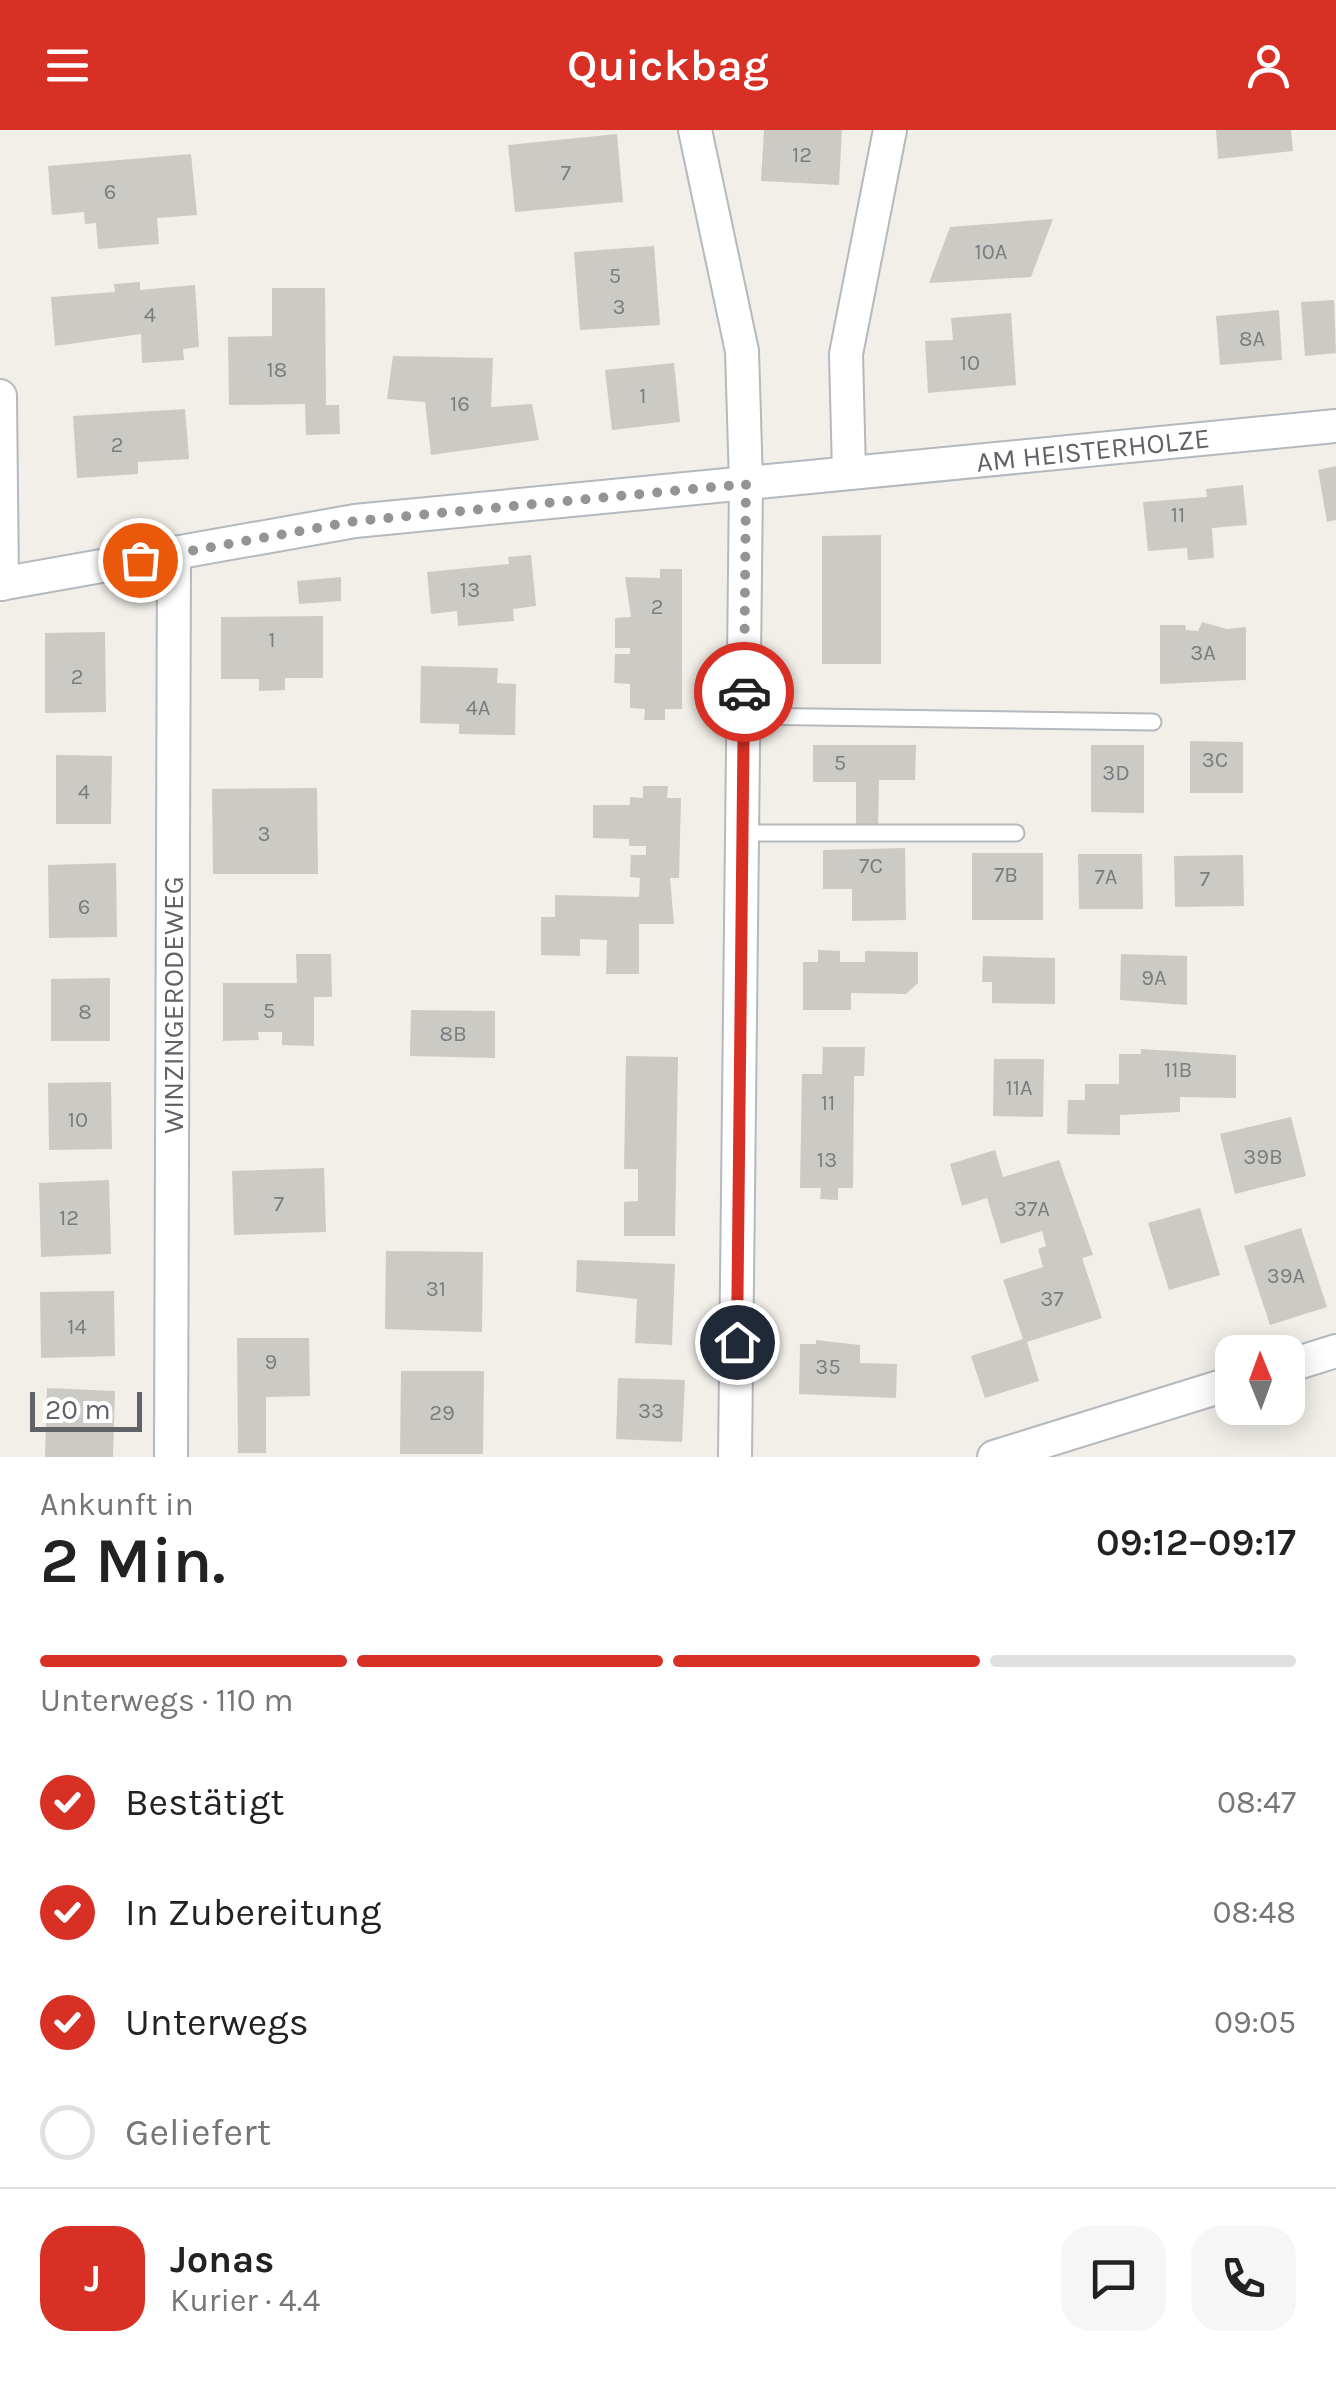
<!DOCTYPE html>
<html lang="de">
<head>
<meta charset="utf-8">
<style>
	:root { --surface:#fff; --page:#f6f6f6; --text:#222; --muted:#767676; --line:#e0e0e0; --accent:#d93025 }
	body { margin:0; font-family:Karla,sans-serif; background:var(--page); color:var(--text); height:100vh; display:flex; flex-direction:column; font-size:38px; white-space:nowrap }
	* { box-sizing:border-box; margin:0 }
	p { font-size:32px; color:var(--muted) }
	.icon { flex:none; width:55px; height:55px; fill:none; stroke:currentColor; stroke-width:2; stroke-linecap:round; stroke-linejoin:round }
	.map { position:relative; height:1327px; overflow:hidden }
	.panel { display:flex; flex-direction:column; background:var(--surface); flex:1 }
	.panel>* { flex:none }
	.needle { width:65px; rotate:359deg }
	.controls { position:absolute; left:1215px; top:1205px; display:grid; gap:20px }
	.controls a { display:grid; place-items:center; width:90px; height:90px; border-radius:20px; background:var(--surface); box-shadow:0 5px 25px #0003; font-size:50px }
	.scale { position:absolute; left:30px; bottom:25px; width:112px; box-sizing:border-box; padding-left:10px; border:5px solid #5f6368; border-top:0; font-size:28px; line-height:35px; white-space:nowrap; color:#5f6368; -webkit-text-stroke:8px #fff; paint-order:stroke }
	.pin { position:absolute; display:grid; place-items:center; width:85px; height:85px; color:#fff; margin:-42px; border:5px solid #fff; border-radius:50%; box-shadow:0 2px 10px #0007 }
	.courier { position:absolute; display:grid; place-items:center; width:100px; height:100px; margin:-50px; border:8px solid #d93025; border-radius:50%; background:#fff; color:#222; box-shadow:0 2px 12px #0007 }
	.head em { font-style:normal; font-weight:600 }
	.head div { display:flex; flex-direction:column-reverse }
	.head { display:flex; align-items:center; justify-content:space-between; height:170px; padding:0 40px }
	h1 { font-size:65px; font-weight:600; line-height:75px }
	.bar { display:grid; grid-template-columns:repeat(4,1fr); gap:15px 10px; align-content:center; height:120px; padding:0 40px }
	.bar i { height:12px; border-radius:8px; background:var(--line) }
	.bar .on { background:var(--accent) }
	.bar p { grid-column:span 4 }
	.line { display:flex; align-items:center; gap:25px; padding:0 40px; border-top:2px solid var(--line) }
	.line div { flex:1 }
	.round { display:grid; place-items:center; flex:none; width:105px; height:105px; border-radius:30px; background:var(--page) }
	ol { padding:0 40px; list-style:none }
	li { display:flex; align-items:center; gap:30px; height:110px }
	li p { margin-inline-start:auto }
	li .icon { padding:10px; border-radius:50%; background:var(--accent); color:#fff; stroke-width:4 }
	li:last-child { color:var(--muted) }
	li i { width:55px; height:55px; border:5px solid var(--line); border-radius:50% }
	header { display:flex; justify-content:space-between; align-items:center; height:130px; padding:0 40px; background:var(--accent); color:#fff; font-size:45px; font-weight:600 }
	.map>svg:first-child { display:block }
	.building { fill:#cccac5 }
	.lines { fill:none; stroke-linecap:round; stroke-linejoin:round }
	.service-casing { stroke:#b5b8bc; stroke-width:19 }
	.minor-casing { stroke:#b5b8bc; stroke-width:36 }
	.service { stroke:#fff; stroke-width:15 }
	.minor { stroke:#fff; stroke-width:32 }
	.done { stroke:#929495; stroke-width:10; stroke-dasharray:0 18 }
	.route { stroke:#d93025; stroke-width:12 }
	.labels { text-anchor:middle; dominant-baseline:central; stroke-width:9; stroke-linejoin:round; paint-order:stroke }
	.number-label { font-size:22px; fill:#7a7d7f }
	.street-label { font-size:28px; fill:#5f6368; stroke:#fff }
</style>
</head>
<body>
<header><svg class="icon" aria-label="menu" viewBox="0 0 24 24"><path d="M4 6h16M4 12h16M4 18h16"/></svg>Quickbag<svg class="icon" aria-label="person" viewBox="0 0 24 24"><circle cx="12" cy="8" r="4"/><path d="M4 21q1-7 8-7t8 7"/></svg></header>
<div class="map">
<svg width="1336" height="1327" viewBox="0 0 1336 1327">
	<rect width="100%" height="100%" fill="#f1efe8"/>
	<g class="building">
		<polygon points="764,0 842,0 839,55 761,51"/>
		<polygon points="1216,0 1291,0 1293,21 1218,29"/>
		<polygon points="617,4 623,72 515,82 508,15"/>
		<polygon points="191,24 197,85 157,88 159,114 98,119 96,93 85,94 84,82 52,85 48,36"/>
		<polygon points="1053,89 1031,147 929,153 950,97"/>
		<polygon points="654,116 660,195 580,200 574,122"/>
		<polygon points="140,152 140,160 195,155 199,217 183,219 184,230 142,233 141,204 55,216 51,167 115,162 114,154"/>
		<polygon points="272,158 325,158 326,275 339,275 340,304 306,305 305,274 229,275 228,207 272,206"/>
		<polygon points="1334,170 1336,223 1305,226 1301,172"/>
		<polygon points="1279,180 1282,230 1220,235 1216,186"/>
		<polygon points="1011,183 1016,255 928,263 925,211 953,210 951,188"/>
		<polygon points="393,226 493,228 491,277 532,274 539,310 431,325 425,272 387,269"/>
		<polygon points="674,233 680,292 612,300 605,240"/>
		<polygon points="185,279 189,329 138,332 138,344 77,348 73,286"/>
		<polygon points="1336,336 1336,390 1327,392 1318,340"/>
		<polygon points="1243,355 1247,395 1212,398 1214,428 1188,430 1187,418 1148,421 1143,372 1207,367 1206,359"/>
		<polygon points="881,405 881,534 822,534 822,406"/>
		<polygon points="531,425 536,476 513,479 514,491 458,496 457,481 431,484 427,442 509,434 508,427"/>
		<polygon points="660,439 682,439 682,579 665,579 665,590 644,590 645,579 630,578 630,554 614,553 615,524 630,524 630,518 615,518 615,488 631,487 625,447 660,448"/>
		<polygon points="341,447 341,471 299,474 297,451"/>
		<polygon points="323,486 323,548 285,548 285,560 259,561 259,549 221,549 221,487"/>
		<polygon points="1202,492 1227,499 1246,497 1246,550 1160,554 1160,495 1185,495 1186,500 1198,501"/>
		<polygon points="105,502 106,582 45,583 45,503"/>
		<polygon points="421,536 498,538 497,553 516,554 515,605 459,604 459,594 420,593"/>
		<polygon points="1190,611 1243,612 1243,663 1190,663"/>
		<polygon points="813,615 916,615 915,650 879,650 878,697 856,697 856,652 813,652"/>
		<polygon points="1091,615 1144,615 1144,683 1091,682"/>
		<polygon points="56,625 112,626 111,694 56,694"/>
		<polygon points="643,656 668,656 667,668 681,668 679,748 670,748 674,794 639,794 639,844 606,844 607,810 580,809 580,826 541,825 541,787 555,787 555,765 639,767 640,748 630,747 631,725 646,725 646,716 629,716 629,709 593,708 593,675 630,675 630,667 643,668"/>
		<polygon points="317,658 318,744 213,744 212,659"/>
		<polygon points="905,718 906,790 852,791 852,759 823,759 823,720"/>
		<rect x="972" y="723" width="71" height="67"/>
		<polygon points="1078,724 1142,724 1143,779 1079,779"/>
		<polygon points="1243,725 1244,776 1175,777 1174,726"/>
		<polygon points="116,733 117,807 49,808 48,735"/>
		<polygon points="818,820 840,821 840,832 865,832 865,821 918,822 918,853 906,864 851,863 851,880 803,880 803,832 818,832"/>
		<polygon points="296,824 331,824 332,867 314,867 314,916 282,915 282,902 258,902 259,910 223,911 223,853 297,853"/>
		<polygon points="1121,824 1187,826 1187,875 1120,870"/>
		<polygon points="983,826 1055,828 1055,874 992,873 992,852 982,852"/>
		<polygon points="110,848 110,911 51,911 51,849"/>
		<polygon points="411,880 495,881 495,928 410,926"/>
		<polygon points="823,917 865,917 864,946 854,946 853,1058 838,1058 838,1070 820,1069 821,1058 800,1058 802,944 822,944"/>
		<polygon points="1141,919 1236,925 1236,968 1180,967 1180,982 1120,985 1120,1005 1067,1004 1068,970 1085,970 1085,954 1119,954 1119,924 1141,924"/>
		<polygon points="626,926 678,927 675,1106 624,1106 624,1072 638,1071 638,1039 624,1039"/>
		<polygon points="994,929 1044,929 1043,987 993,986"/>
		<polygon points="111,952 112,1019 49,1020 48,953"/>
		<polygon points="1291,987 1306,1046 1235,1064 1220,1004"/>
		<polygon points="995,1020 1003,1047 1059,1030 1093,1125 1082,1128 1102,1188 1027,1212 1039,1251 985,1268 971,1226 1023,1209 1003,1150 1043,1137 1038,1119 1046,1116 1042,1101 1001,1114 987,1068 962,1076 950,1034"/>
		<polygon points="324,1038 326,1102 234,1105 232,1041"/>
		<polygon points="109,1050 111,1124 41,1127 39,1053"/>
		<polygon points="1200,1078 1220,1145 1169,1160 1148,1093"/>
		<polygon points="1301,1098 1327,1177 1270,1195 1244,1116"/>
		<polygon points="386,1121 483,1122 482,1202 385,1199"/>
		<polygon points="577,1130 675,1134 672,1215 635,1213 637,1169 576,1162"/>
		<polygon points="114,1161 115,1226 41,1228 40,1162"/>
		<polygon points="237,1208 309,1208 310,1266 266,1267 266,1323 238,1323"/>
		<polygon points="816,1210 860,1215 860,1233 897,1234 896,1268 799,1264 800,1214 816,1214"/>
		<polygon points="401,1241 484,1241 483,1324 400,1324"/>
		<polygon points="618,1248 685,1250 682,1312 616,1309"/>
		<polygon points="47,1258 115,1261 113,1327 45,1327"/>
	</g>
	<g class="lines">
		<defs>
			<g id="service">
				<polyline points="744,586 1153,592"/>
				<polyline points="743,703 1016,703"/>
			</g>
			<g id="minor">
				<polyline points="695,0 742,221 746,353 735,1327"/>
				<polyline points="0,266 2,454"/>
				<polyline points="849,343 846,224 890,0"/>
				<polyline points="0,454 355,391 1336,296"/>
				<polyline points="1288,1236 1336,1221"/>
				<polyline points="171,1327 174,423"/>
				<polyline points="994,1327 1232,1253"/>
			</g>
		</defs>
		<use href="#service" class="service-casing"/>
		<use href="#minor" class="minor-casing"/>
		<use href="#service" class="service"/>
		<use href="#minor" class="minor"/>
	</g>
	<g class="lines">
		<polyline class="done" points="140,430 356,391 746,354 744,562"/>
		<polyline class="route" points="737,1212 744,562"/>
	</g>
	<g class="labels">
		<g class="number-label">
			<text x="802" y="25">12</text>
			<text x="566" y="43">7</text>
			<text x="110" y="62">6</text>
			<text x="991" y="122">10A</text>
			<text x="615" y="146">5</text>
			<text x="619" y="177">3</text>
			<text x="150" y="185">4</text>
			<text x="1252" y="209">8A</text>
			<text x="970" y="233">10</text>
			<text x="277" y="240">18</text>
			<text x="643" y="266">1</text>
			<text x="460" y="274">16</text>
			<text x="117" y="315">2</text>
			<text x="1178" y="385">11</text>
			<text x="470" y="460">13</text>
			<text x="657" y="477">2</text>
			<text x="272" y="510">1</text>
			<text x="1203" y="523">3A</text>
			<text x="77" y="547">2</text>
			<text x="478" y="578">4A</text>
			<text x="1215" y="630">3C</text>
			<text x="840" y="633">5</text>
			<text x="1116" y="643">3D</text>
			<text x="84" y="662">4</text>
			<text x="264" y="704">3</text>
			<text x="871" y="736">7C</text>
			<text x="1006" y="745">7B</text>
			<text x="1106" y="747">7A</text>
			<text x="1205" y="749">7</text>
			<text x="84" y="777">6</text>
			<text x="1154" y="848">9A</text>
			<text x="269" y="881">5</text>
			<text x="85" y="882">8</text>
			<text x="453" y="904">8B</text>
			<text x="1178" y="940">11B</text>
			<text x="1019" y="958">11A</text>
			<text x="828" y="973">11</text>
			<text x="78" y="990">10</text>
			<text x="1263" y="1027">39B</text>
			<text x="827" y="1030">13</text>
			<text x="279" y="1074">7</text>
			<text x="1032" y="1079">37A</text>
			<text x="69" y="1088">12</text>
			<text x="1286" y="1146">39A</text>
			<text x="436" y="1159">31</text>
			<text x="1052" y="1169">37</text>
			<text x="77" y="1197">14</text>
			<text x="271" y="1232">9</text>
			<text x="828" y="1237">35</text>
			<text x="651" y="1281">33</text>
			<text x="442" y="1283">29</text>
		</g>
		<g class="street-label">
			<text transform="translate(1093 320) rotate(-6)">AM HEISTERHOLZE</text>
			<text transform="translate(173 875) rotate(-90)">WINZINGERODEWEG</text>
		</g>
	</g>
</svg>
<div class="controls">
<a><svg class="needle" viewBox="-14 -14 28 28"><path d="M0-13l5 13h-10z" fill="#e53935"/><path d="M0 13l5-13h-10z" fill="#767676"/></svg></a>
</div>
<div class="scale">20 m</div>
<div class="pin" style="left:140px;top:430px;background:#ea580c"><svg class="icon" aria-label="bag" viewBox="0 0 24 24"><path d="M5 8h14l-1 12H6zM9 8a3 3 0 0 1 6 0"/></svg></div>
<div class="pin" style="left:737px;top:1212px;background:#1f2937"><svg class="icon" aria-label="home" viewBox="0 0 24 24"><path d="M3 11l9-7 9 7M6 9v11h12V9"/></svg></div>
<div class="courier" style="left:744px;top:562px"><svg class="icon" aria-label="car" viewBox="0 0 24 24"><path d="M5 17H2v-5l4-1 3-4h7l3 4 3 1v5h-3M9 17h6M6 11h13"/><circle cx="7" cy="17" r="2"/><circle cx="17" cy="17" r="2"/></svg></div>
</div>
<section class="panel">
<div class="head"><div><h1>2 Min.</h1><p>Ankunft in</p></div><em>09:12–09:17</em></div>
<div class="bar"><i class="on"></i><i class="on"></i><i class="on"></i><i></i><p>Unterwegs · 110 m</p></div>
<ol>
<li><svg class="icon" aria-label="check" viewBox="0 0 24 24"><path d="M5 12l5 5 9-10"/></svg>Bestätigt<p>08:47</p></li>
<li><svg class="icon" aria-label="check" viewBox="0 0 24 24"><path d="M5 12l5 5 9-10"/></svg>In Zubereitung<p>08:48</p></li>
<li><svg class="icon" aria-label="check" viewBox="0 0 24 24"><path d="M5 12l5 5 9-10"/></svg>Unterwegs<p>09:05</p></li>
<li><i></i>Geliefert</li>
</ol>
<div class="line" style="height:180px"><b class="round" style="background:var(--accent);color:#fff">J</b><div><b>Jonas</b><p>Kurier · 4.4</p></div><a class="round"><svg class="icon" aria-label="chat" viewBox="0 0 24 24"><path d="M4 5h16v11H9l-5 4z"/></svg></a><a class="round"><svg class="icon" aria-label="phone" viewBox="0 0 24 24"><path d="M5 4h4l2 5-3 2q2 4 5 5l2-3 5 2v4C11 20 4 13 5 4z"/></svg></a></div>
</section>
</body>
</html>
